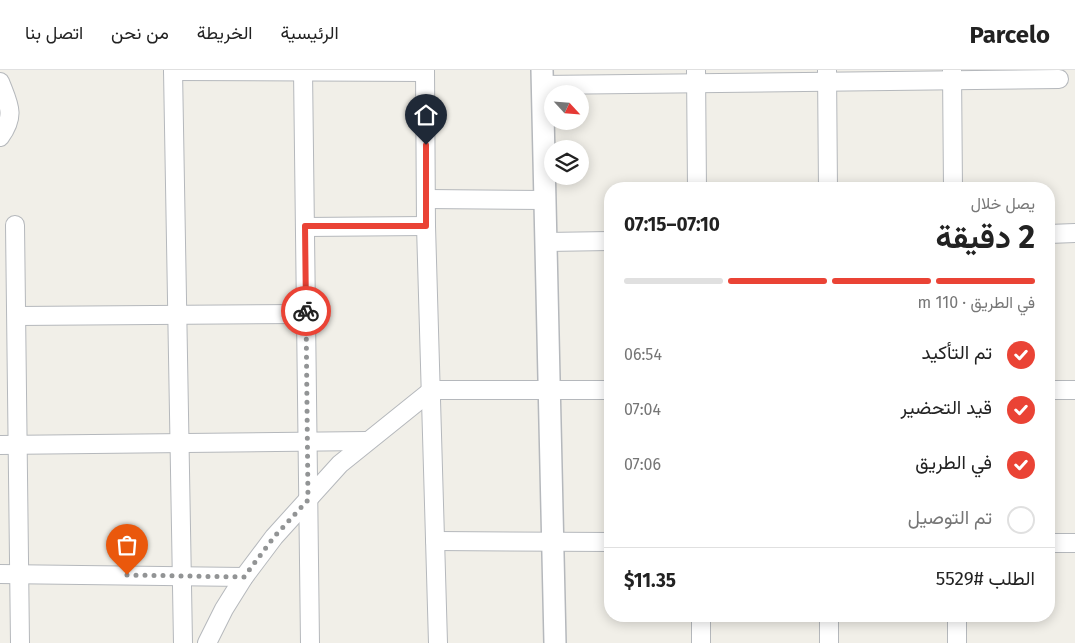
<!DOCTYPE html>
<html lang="ar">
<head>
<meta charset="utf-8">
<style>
	:root { --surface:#fff; --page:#f2f2f2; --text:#222; --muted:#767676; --line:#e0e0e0; --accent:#ea4335 }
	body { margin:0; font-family:"Fira Sans",Vazirmatn,sans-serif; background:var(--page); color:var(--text); direction:rtl; height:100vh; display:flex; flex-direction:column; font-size:19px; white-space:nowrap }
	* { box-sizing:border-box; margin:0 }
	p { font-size:16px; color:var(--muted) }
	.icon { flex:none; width:28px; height:28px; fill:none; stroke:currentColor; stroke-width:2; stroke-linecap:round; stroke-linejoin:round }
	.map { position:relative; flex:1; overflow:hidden; direction:ltr }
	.drawer { position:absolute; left:604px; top:112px; width:451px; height:440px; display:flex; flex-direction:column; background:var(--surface); border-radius:20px; box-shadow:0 2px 12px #0003; direction:rtl }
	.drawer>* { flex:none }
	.needle { width:32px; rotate:116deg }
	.buttons { position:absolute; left:544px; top:15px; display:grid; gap:10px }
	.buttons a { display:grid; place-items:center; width:45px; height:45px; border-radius:50%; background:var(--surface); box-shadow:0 2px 12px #0003; font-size:25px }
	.pin { position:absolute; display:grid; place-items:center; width:42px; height:42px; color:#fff; margin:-51px -21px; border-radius:50% 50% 50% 0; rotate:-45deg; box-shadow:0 0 5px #0007 }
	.pin .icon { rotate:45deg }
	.courier { position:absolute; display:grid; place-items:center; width:50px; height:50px; margin:-25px; border:4px solid #ea4335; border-radius:50%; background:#fff; color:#222; box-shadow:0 1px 6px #0007 }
	.overview em { font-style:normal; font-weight:700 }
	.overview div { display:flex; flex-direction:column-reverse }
	.overview { display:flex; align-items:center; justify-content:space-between; height:85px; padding:0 20px }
	h1 { font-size:32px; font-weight:700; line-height:38px }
	.bar { display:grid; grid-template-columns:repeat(4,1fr); gap:8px 5px; align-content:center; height:60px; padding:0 20px }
	.bar i { height:6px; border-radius:4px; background:var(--line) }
	.bar .current { background:var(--accent) }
	.bar p { grid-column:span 4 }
	.line { display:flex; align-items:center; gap:12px; padding:0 20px; border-top:1px solid var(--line) }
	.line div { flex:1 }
	ol { padding:0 20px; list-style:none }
	li { display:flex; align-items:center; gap:15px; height:55px }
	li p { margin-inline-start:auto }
	li .icon { padding:5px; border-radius:50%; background:var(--accent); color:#fff; stroke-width:4 }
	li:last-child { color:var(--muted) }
	li i { width:28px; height:28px; border:2px solid var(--line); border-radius:50% }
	header { display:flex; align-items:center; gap:30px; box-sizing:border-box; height:70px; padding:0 25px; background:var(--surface); border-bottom:1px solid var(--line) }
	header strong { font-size:24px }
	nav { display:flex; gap:28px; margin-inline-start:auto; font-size:18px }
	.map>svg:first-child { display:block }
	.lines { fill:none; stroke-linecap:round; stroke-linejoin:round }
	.minor-casing { stroke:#b5b8bc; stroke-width:20 }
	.tertiary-casing { stroke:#b5b8bc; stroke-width:24 }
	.minor { stroke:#fff; stroke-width:18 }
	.tertiary { stroke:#fff; stroke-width:21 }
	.done { stroke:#929495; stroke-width:5; stroke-dasharray:0 9 }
	.route { stroke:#ea4335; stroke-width:6 }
</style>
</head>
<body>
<header>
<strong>Parcelo</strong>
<nav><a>الرئيسية</a><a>الخريطة</a><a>من نحن</a><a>اتصل بنا</a></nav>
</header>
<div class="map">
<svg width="1075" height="573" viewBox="0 0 1075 573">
	<rect width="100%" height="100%" fill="#f1efe8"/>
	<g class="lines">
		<defs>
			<g id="minor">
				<polyline points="173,0 183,573"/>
				<polyline points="303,0 310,573"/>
				<polyline points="425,0 426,156 438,573"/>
				<polyline points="696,0 697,119"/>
				<polyline points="827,0 828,119"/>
				<polyline points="952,0 953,119"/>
				<polyline points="173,1 425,2"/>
				<path d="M 0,12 C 9,35 16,45 0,67"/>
				<polyline points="542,15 1059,9"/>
				<polyline points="427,129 545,130"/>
				<polyline points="15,155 20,573"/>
				<polyline points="305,157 426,156"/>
				<polyline points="1049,164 1075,163"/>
				<polyline points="546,172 610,171"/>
				<polyline points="17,246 306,244"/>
				<polyline points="1049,320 1075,320"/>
				<polyline points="0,375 367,371"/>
				<polyline points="435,471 610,472"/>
				<polyline points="1049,473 1075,473"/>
				<polyline points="0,504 244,507"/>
				<polyline points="701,546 701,573"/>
				<polyline points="829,546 829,573"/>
				<polyline points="957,546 957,573"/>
				<polyline points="207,573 224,539 244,507 274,467 340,394 432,320 610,320"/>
			</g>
			<polyline id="tertiary" points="542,0 555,573"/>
		</defs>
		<use href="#minor" class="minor-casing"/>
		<use href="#tertiary" class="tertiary-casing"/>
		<use href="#minor" class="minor"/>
		<use href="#tertiary" class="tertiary"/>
	</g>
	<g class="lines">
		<polyline class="done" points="127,505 244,507 274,467 308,430 306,241"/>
		<polyline class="route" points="306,241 305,156 426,156 426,75"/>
	</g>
</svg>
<div class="buttons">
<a><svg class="needle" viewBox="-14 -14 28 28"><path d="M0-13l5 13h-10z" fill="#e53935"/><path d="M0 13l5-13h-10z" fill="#767676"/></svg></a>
<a><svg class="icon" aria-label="layers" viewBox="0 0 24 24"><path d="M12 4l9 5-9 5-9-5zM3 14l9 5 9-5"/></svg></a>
</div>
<div class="pin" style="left:127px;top:505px;background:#ea580c"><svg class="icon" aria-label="bag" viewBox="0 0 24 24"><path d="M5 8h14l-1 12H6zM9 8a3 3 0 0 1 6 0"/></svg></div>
<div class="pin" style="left:426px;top:75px;background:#1f2937"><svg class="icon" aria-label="home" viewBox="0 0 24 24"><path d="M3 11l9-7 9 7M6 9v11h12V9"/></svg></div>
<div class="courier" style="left:306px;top:241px"><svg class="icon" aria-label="bike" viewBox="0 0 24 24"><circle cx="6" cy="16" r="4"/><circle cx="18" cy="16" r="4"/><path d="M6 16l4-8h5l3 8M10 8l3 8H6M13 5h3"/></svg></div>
<section class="drawer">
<div class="overview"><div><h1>2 دقيقة</h1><p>يصل خلال</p></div><em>07:10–07:15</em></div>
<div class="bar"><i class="current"></i><i class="current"></i><i class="current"></i><i></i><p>في الطريق · 110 m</p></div>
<ol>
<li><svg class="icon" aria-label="check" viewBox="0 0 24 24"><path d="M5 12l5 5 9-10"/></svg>تم التأكيد<p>06:54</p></li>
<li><svg class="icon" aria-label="check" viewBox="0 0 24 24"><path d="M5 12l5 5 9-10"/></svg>قيد التحضير<p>07:04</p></li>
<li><svg class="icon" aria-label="check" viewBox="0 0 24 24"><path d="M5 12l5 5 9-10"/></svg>في الطريق<p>07:06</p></li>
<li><i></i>تم التوصيل</li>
</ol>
<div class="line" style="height:65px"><div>الطلب #5529</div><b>$11.35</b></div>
</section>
</div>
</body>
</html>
